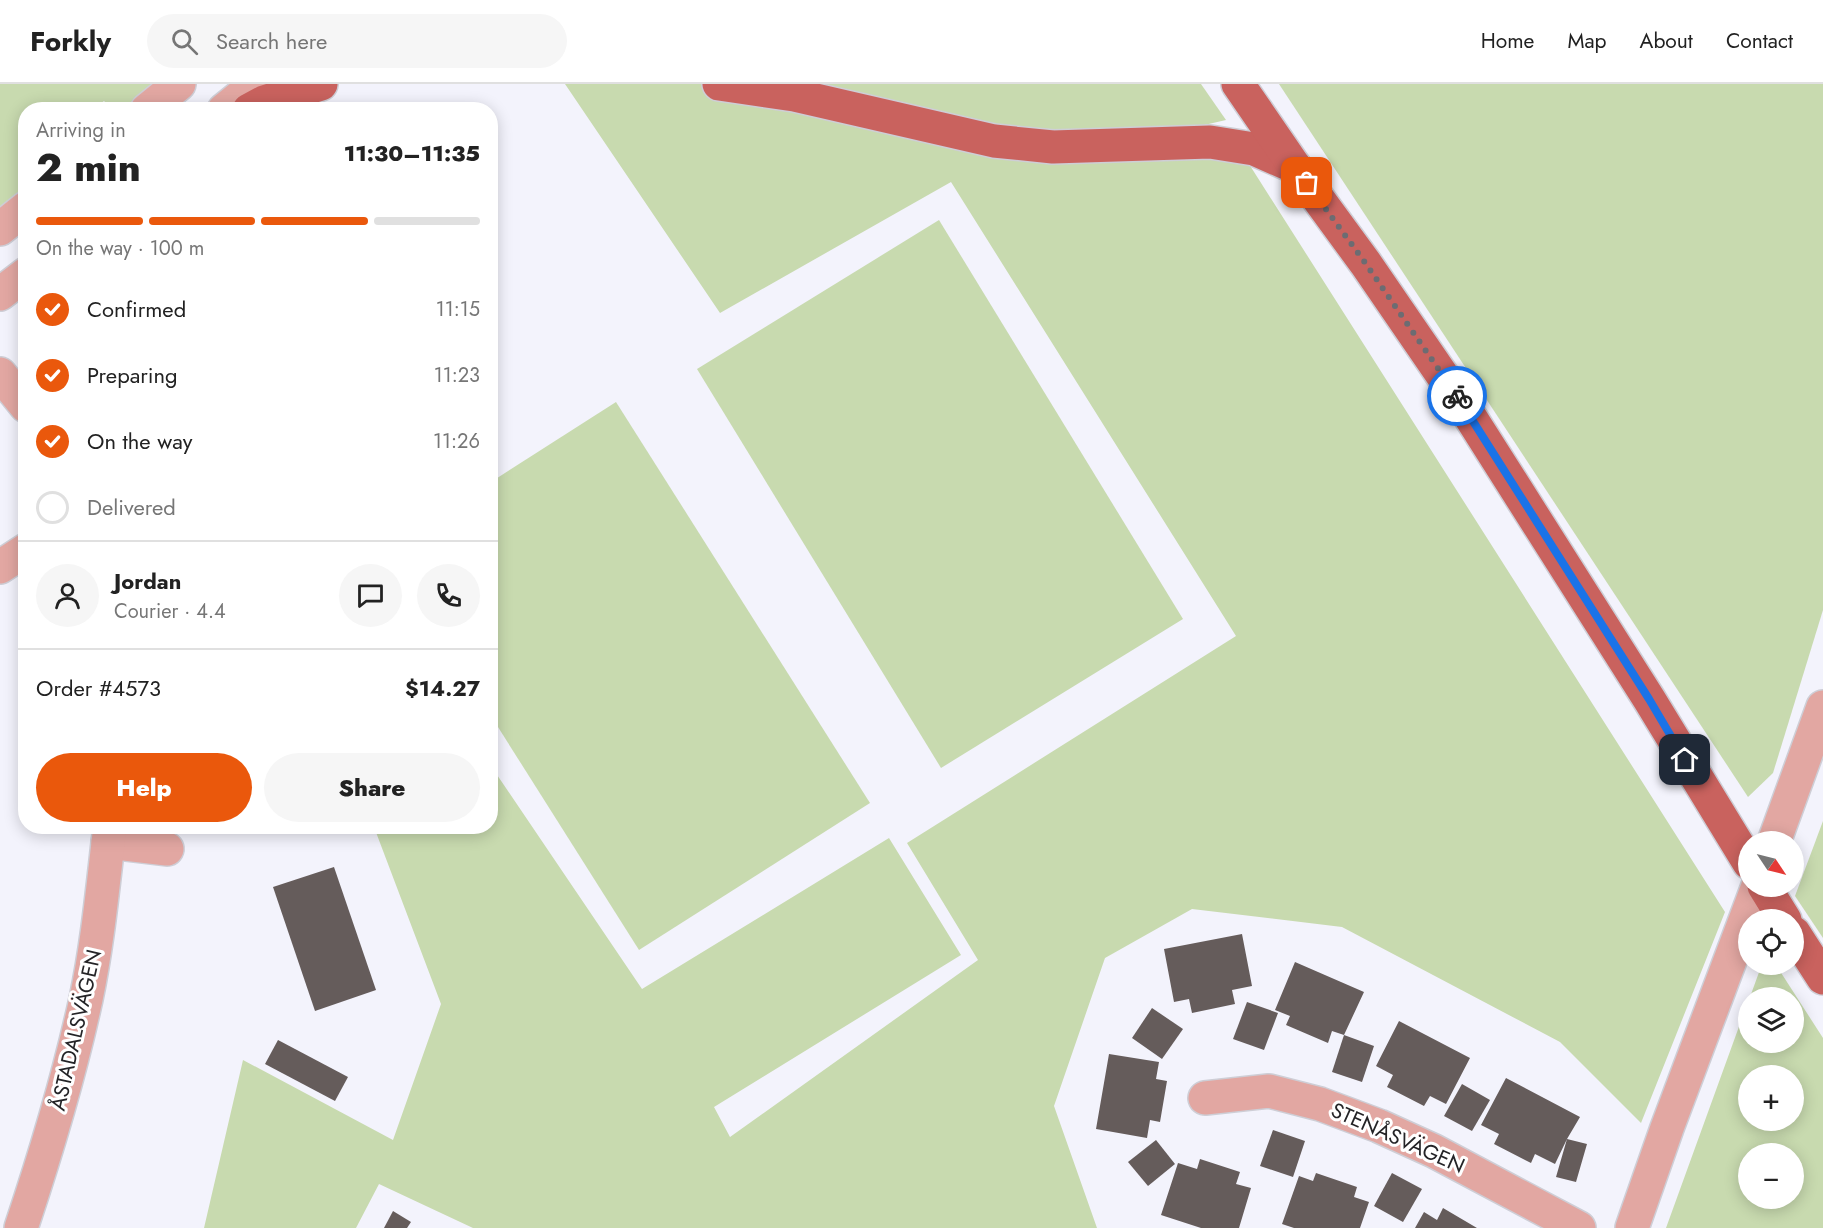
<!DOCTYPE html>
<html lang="en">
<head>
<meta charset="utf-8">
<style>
	:root { --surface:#fff; --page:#f6f6f6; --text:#222; --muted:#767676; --line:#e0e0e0; --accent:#ea580c }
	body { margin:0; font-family:Jost,sans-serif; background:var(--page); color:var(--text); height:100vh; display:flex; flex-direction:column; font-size:22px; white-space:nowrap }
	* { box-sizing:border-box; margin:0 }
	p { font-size:20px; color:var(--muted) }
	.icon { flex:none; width:33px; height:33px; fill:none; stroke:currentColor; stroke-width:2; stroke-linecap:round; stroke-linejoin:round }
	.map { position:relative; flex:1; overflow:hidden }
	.drawer { position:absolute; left:18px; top:18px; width:480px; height:732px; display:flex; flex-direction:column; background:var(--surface); border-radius:24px; box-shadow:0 3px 15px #0003 }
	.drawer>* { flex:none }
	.needle { width:39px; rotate:125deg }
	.controls { position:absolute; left:1738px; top:747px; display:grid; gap:12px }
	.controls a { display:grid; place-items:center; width:66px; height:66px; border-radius:50%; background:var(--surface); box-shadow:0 3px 15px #0003; font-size:30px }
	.pin { position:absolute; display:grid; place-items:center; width:51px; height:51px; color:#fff; margin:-26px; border-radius:12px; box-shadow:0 3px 9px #0006 }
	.courier { position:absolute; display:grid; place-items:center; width:60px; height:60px; margin:-30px; border:4px solid #1a73e8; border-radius:50%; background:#fff; color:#222; box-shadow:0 2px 8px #0007 }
	.headline em { font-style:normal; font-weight:800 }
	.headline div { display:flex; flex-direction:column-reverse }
	.headline { display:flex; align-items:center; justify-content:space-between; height:102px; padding:0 18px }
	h1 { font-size:39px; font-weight:800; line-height:45px }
	.bar { display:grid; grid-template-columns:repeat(4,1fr); gap:9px 6px; align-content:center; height:72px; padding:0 18px }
	.bar i { height:8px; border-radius:4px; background:var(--line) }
	.bar .selected { background:var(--accent) }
	.bar p { grid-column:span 4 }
	.line { display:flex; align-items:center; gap:15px; padding:0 18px; border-top:2px solid var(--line) }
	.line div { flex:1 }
	.round { display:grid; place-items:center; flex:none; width:63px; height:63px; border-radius:32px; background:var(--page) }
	ol { padding:0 18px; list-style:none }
	li { display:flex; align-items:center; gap:18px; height:66px }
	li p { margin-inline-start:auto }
	li .icon { padding:6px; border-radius:50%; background:var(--accent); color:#fff; stroke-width:4 }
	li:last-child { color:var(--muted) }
	li i { width:33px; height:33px; border:3px solid var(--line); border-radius:50% }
	.primary-button { display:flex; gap:12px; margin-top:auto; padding:12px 18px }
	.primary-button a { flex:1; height:69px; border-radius:36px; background:var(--accent); color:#fff; font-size:24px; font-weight:800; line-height:69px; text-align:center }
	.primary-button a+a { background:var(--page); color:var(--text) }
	header { display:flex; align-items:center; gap:36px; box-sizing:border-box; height:84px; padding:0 30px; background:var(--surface); border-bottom:2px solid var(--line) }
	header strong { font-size:28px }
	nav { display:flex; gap:33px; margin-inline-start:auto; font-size:21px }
	.search { width:420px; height:54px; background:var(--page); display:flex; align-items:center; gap:15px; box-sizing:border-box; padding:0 21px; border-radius:33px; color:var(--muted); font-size:22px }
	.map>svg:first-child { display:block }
	.green { fill:#c8daaf; fill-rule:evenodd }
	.building { fill:#655c5b }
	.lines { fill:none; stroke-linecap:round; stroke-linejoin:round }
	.minor-casing { stroke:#ceced6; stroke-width:36 }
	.major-casing { stroke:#ceced6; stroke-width:36 }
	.minor { stroke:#e2a7a2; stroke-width:33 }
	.major { stroke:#c9625e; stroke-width:33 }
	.done { stroke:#6c6c72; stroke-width:6; stroke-dasharray:0 10.8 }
	.route { stroke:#1a73e8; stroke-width:8 }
	.labels { text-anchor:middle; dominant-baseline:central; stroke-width:6; stroke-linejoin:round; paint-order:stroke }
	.street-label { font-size:21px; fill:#242427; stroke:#fff }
</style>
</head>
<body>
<header>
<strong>Forkly</strong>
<div class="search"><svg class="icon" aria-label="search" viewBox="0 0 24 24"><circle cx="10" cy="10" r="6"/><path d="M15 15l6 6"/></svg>Search here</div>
<nav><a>Home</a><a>Map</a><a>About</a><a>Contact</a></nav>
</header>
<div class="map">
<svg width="1823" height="1144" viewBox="0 0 1823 1144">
	<rect width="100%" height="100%" fill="#f3f3fc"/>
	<g class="green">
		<polygon points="0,0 158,0 126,25 112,25 104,17 93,25 26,26 25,108 0,130"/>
		<polygon points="565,0 729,0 1002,65 1242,69 1725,828 1641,1039 1560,958 1342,843 1192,825 1105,874 1054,1022 1097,1144 473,1144 379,1100 356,1144 204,1144 243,976 393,1056 441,920 374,743 490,742 491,682 642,905 889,754 961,871 714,1023 730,1053 978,876 907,759 1236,552 951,98 720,229"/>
		<polygon points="813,0 1201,0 1226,36 1200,42 1116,53 991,41"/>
		<polygon points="1279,0 1823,0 1823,526 1773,689 1748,713"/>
		<polygon points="939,136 1183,535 941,684 697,285"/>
		<polygon points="616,318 870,719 639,866 491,632 491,398"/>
		<polygon points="1823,737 1823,854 1795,812"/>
		<path d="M 1762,880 L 1776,881 L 1823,954 L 1823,1144 L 1666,1144 L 1749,915 L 1749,958 L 1794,958 L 1794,914 L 1750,913 ZM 1749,992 L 1794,992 L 1794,1036 L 1749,1036 ZM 1749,1070 L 1794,1070 L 1794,1114 L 1749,1114 Z"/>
	</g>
	<g class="building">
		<polygon points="334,783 376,906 315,927 273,803"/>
		<polygon points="1242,850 1252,902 1232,906 1235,920 1192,929 1189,915 1174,918 1164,865"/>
		<polygon points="1295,878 1364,908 1344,951 1332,947 1328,959 1286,941 1290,932 1275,926"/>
		<polygon points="1247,918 1278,929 1264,966 1233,955"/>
		<polygon points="1152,924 1183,945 1162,975 1132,954"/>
		<polygon points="1399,937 1470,974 1446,1020 1430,1012 1424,1022 1387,1003 1393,991 1376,982"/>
		<polygon points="1344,951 1374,962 1362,998 1332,988"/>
		<polygon points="278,956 348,993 335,1017 265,980"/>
		<polygon points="1109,970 1159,978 1156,995 1167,997 1160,1038 1150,1036 1147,1054 1096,1045"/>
		<polygon points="1506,994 1580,1033 1567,1055 1587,1060 1576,1098 1556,1093 1567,1055 1555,1080 1535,1070 1531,1079 1494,1060 1499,1050 1481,1041"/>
		<polygon points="1462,1000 1490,1016 1472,1047 1444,1032"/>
		<polygon points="1273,1046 1305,1057 1293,1093 1260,1082"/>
		<polygon points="1156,1056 1175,1080 1148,1102 1128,1078"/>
		<polygon points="1200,1075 1240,1088 1236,1100 1251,1104 1239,1144 1201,1144 1161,1131 1178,1079 1197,1085"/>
		<polygon points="1316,1089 1357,1103 1354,1113 1369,1118 1360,1144 1294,1144 1282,1140 1299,1092 1313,1097"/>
		<polygon points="1392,1089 1422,1105 1403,1138 1374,1122"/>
		<polygon points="1443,1124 1477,1144 1415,1144 1424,1128 1437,1136"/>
		<polygon points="393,1127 411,1138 407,1144 384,1144"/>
	</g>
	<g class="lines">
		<defs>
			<g id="minor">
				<polyline points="147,26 179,0"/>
				<polyline points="224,26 256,0"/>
				<polyline points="0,145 26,124"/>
				<polyline points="0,210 26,190"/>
				<polyline points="0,290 26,322"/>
				<polyline points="0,483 26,466"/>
				<polyline points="108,758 167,765"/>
				<polyline points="1774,758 1823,623"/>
				<polyline points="1205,1014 1269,1007 1320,1020 1379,1042 1434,1067 1579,1144"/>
				<path d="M 21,1144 C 46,1069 69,993 86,915 C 98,858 103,800 110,742"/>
				<polyline points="1632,1144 1667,1044 1758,802"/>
			</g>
			<g id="major">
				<polyline points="719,0 794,11 994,57 1053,63 1210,58 1254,65 1295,83"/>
				<polyline points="1238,0 1295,83 1366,180 1464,323 1649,615 1749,779"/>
				<polyline points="249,26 264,18 321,0"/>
				<polyline points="1764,802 1785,836"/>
				<polyline points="1794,849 1823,894"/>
			</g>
		</defs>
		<use href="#minor" class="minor-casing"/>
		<use href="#major" class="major-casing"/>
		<use href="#minor" class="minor"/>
		<use href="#major" class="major"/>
	</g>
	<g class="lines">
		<polyline class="done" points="1307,99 1366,180 1457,312"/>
		<polyline class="route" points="1457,312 1649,615 1685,676"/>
	</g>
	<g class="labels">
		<g class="street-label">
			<text transform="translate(76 946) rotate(-77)">ÅSTADALSVÄGEN</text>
			<text transform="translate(1398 1054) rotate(24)">STENÅSVÄGEN</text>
		</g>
	</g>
</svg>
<div class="controls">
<a><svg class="needle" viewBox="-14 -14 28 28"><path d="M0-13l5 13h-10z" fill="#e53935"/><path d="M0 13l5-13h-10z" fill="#767676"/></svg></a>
<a><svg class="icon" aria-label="locate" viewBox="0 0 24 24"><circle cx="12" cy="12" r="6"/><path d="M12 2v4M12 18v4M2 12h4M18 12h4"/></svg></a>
<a><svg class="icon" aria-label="layers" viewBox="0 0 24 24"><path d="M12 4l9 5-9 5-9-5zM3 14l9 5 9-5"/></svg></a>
<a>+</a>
<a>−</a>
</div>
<div class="pin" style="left:1307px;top:99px;background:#ea580c"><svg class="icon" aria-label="bag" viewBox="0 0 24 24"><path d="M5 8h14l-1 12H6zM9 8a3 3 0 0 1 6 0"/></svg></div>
<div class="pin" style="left:1685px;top:676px;background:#1f2937"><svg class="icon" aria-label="home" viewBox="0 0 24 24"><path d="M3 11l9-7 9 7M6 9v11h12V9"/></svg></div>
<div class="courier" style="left:1457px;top:312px"><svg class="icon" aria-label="bike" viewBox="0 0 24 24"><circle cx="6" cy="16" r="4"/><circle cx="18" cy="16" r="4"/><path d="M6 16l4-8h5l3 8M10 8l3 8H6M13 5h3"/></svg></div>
<section class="drawer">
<div class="headline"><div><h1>2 min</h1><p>Arriving in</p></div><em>11:30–11:35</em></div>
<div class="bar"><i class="selected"></i><i class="selected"></i><i class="selected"></i><i></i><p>On the way · 100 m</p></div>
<ol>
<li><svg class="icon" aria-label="check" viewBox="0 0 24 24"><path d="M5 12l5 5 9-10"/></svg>Confirmed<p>11:15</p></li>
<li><svg class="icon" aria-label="check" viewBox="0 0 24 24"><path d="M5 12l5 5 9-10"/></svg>Preparing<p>11:23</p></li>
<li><svg class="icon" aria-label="check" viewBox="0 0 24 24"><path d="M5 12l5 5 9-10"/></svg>On the way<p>11:26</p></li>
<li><i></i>Delivered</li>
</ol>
<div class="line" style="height:108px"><a class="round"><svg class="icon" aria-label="person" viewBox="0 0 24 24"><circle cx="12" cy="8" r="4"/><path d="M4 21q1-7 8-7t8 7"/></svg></a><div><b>Jordan</b><p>Courier · 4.4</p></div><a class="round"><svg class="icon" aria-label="chat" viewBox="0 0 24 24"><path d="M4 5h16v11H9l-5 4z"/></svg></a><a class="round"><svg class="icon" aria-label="phone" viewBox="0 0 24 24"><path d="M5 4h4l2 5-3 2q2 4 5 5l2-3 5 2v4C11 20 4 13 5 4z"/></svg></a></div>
<div class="line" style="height:78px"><div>Order #4573</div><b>$14.27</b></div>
<div class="primary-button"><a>Help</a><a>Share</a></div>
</section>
</div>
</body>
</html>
